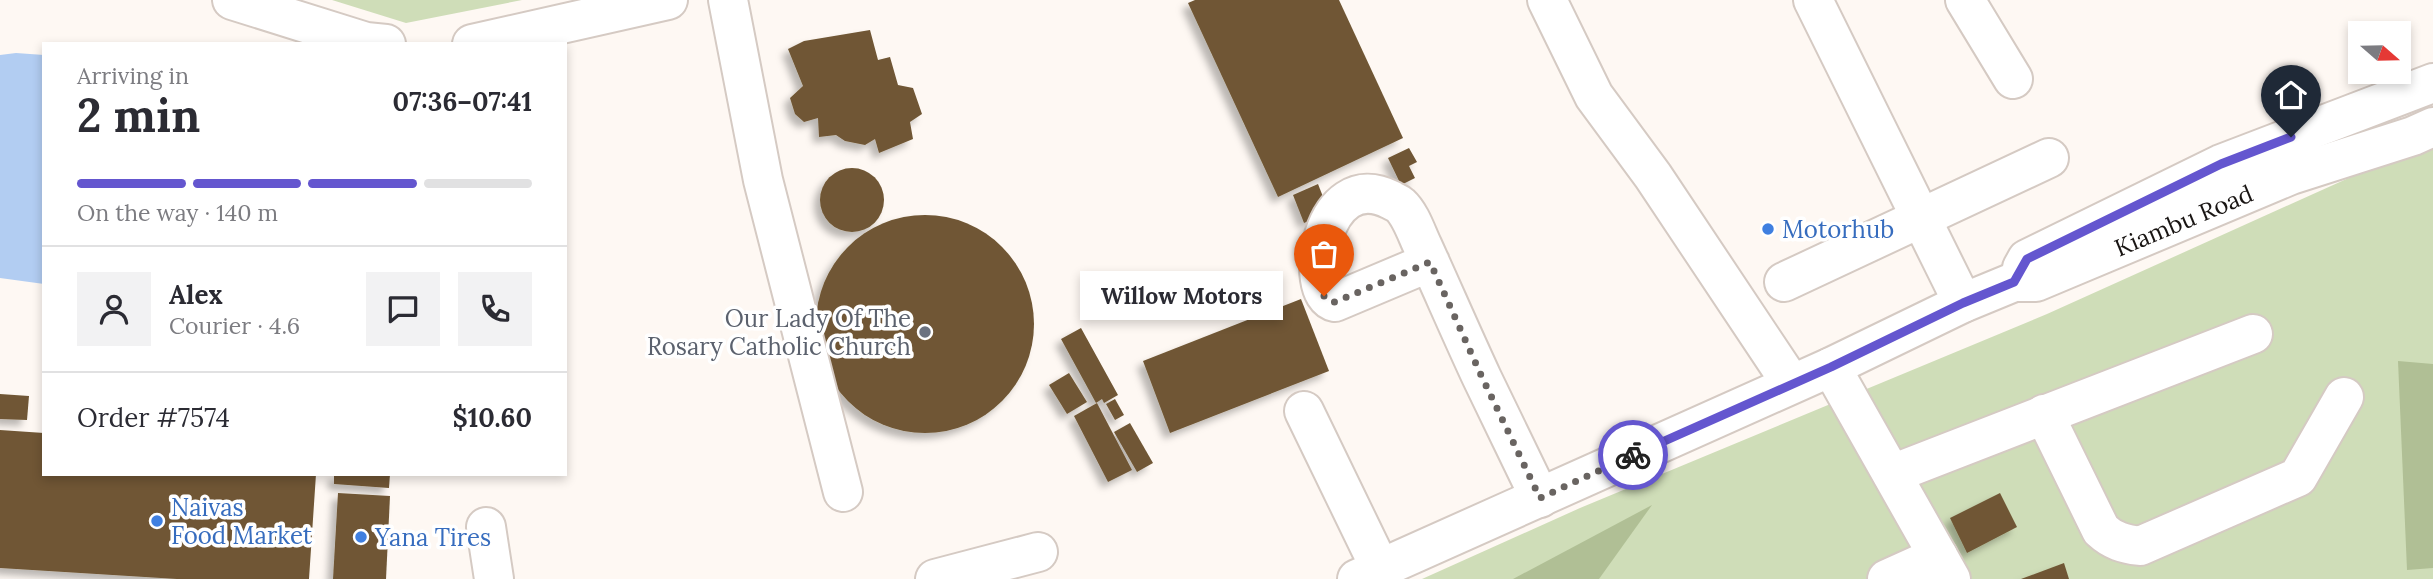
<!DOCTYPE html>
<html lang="en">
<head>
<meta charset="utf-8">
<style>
	:root { --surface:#fff; --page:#f2f2f3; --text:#2b2b33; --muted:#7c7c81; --line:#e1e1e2; --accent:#6456cf }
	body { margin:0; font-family:Lora,serif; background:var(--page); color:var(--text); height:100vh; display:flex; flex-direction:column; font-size:26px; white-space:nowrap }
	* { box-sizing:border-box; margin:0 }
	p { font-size:23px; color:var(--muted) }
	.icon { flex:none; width:38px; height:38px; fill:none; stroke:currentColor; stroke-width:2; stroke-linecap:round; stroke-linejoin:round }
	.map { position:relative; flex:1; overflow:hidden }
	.side { position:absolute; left:42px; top:42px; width:525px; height:434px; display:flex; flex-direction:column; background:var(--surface); border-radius:0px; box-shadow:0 4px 10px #0003 }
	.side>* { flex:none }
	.needle { width:46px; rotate:110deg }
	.controls { position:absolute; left:2348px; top:21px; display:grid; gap:14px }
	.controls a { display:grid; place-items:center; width:63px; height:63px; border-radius:0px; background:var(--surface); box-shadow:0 4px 10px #0003; font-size:35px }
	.pin { position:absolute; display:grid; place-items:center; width:60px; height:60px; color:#fff; margin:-72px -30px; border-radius:50% 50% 50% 0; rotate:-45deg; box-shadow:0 0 7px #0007 }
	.pin .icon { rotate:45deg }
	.courier { position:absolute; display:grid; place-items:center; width:70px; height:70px; margin:-35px; border:5px solid #6456cf; border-radius:50%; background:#fff; color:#222; box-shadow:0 2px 9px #0007 }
	.bubble { position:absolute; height:49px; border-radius:0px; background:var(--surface); box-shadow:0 4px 10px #0003; font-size:23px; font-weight:700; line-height:49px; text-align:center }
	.summary em { font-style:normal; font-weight:700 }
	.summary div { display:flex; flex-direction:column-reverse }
	.summary { display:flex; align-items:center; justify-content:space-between; height:119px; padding:0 35px }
	h1 { font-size:46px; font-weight:700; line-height:52px }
	.bar { display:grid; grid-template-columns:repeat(4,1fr); gap:10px 7px; align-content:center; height:84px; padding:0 35px }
	.bar i { height:9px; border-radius:5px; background:var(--line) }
	.bar .selected { background:var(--accent) }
	.bar p { grid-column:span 4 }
	.line { display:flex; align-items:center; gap:18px; padding:0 35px; border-top:2px solid var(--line) }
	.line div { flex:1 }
	.round { display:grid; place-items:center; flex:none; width:74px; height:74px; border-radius:0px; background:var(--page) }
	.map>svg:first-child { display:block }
	.green { fill:#cfddb8 }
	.forest { fill:#b0bf95 }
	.water { fill:#b2cdf2 }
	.building { fill:#705734; filter:url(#shadow) }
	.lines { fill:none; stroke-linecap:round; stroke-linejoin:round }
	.minor-casing { stroke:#d5cac3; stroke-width:42 }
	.highway-casing { stroke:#d5cac3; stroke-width:42 }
	.minor { stroke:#fff; stroke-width:38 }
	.highway { stroke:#fff; stroke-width:38 }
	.done { stroke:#696461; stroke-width:7; stroke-dasharray:0 12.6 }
	.route { stroke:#6456cf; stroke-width:9 }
	.shop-dot { fill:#3f7fe0; stroke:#fff; stroke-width:2.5 }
	.worship-dot { fill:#6b7280; stroke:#fff; stroke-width:2.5 }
	.labels { text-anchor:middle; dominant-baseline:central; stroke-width:7; stroke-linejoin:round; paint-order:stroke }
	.street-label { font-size:24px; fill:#191513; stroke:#fff }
	.shop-label { font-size:24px; fill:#366cbe; stroke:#fff; text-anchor:start }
	.worship-label { font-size:24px; fill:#5b616d; stroke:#fff; text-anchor:end }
</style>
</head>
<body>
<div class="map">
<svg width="2433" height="579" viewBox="0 0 2433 579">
	<defs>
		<filter id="shadow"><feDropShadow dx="-6" dy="6" stdDeviation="3.5" flood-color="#0004"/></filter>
	</defs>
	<rect width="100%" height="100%" fill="#fef8f3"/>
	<g class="green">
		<polygon points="332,0 522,0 406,23"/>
		<polygon points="2433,140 2433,579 1422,579 1580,508 2047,314"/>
	</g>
	<g class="forest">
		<polygon points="2398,361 2433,364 2433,568 2407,570"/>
		<polygon points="1652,505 1599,579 1513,579"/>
	</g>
	<polygon class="water" points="16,53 44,55 44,284 0,278 0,55"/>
	<g class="building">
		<polygon points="1195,0 1339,0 1403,138 1278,197 1188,3"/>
		<polygon points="870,30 878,60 890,57 898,85 913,88 922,114 910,122 913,139 879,153 875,139 865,145 845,141 836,135 819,137 818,118 804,122 795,114 790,98 803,86 788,49 804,41"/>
		<polygon points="1409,148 1417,162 1409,166 1415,178 1401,185 1388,158"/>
		<circle cx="852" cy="200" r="32"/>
		<polygon points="1318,184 1329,212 1304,223 1293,195"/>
		<circle cx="925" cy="324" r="109"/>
		<polygon points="1301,299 1329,371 1170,433 1143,361"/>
		<polygon points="1081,328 1118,395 1104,403 1102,399 1096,403 1061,339"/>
		<polygon points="1069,373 1087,402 1067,414 1049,385"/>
		<polygon points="0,394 29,396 27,420 0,419"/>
		<polygon points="1115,399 1124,415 1115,420 1106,404"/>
		<polygon points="1097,403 1132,470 1108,482 1074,416"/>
		<polygon points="1130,423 1153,463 1137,472 1114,432"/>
		<polygon points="0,430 44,433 44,474 316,474 309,579 177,579 0,568"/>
		<polygon points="334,474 390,474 389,488 334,484"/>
		<polygon points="338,493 390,496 386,579 333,579"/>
		<polygon points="2000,493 2017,527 1967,553 1950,518"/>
		<polygon points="2064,563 2069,579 2021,579"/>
	</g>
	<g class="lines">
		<defs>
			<g id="minor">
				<polyline points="232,0 366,42 386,44"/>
				<polyline points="728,0 763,180 843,492"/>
				<polyline points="1547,0 1594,96 1653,176 1791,383"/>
				<polyline points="1813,0 1963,303"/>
				<polyline points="1965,0 2013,79"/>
				<polyline points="472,44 668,0"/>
				<path d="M 1430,262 L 1335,302 C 1302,296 1320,164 1391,200 C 1394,202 1398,203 1400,205 C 1411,215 1417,235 1423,247 C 1443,291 1462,335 1482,378 C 1501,418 1521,458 1540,498"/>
				<polyline points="1784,282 2049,158"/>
				<polyline points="1831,367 1951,579"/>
				<polyline points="1304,411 1381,570"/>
				<path d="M 2044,414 L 2101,530 C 2113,541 2124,544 2140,546 L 2298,477 L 2344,397"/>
				<polyline points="1892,474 2253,334"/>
				<polyline points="486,527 494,579"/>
				<polyline points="935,579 1038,552"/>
				<polyline points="1887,579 1938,556"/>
			</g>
			<g id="highway">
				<polyline points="2022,268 2027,259 2221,164 2433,83"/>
				<path id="s1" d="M 1357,579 L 1831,367 L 1963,303 L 2014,282 L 2036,282 L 2291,175 L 2413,136 L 2433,127"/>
			</g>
		</defs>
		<use href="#minor" class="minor-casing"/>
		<use href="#highway" class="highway-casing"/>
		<use href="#minor" class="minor"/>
		<use href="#highway" class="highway"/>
	</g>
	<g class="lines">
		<polyline class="done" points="1324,296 1329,301 1335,302 1430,262 1481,375 1540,498 1633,455"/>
		<polyline class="route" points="1633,455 1831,367 1963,303 2014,282 2027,259 2221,164 2291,137"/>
	</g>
	<g class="shop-dot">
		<circle cx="1768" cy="229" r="7"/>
		<circle cx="157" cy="521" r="7"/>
		<circle cx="361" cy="537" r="7"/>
	</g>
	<circle class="worship-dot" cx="925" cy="332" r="7"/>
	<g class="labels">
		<g class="street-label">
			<text stroke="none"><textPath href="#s1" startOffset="903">Kiambu Road</textPath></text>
		</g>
		<g class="shop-label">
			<text x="1782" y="229">Motorhub</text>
			<text x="171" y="507">Naivas<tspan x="171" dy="28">Food Market</tspan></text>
			<text x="375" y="537">Yana Tires</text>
		</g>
		<g class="worship-label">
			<text x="911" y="318">Our Lady Of The<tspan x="911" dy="28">Rosary Catholic Church</tspan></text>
		</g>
	</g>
</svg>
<div class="controls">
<a><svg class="needle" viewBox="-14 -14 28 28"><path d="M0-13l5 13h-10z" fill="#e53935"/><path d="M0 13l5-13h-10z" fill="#7c7c81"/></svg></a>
</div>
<div class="pin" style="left:1324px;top:296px;background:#ea580c"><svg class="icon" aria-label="bag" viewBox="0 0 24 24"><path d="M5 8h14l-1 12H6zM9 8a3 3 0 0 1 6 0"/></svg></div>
<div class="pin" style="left:2291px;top:137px;background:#1f2937"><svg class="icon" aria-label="home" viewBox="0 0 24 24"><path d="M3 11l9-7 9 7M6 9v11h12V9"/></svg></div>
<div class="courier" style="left:1633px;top:455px"><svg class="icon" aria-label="bike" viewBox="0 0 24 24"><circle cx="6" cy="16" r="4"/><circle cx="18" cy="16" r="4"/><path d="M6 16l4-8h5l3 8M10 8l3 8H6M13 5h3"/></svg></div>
<div class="bubble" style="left:1080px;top:271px;width:203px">Willow Motors</div>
<section class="side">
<div class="summary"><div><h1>2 min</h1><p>Arriving in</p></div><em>07:36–07:41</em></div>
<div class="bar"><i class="selected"></i><i class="selected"></i><i class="selected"></i><i></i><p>On the way · 140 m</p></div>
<div class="line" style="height:126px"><a class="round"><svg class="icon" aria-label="person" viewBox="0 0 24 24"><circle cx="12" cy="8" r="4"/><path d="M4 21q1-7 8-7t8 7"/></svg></a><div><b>Alex</b><p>Courier · 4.6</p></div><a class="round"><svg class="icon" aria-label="chat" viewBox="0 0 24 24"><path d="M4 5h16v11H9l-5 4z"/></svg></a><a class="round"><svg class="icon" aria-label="phone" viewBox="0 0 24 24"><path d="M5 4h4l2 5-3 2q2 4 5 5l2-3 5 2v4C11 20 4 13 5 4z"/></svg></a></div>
<div class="line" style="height:91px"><div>Order #7574</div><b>$10.60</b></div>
</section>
</div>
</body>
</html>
